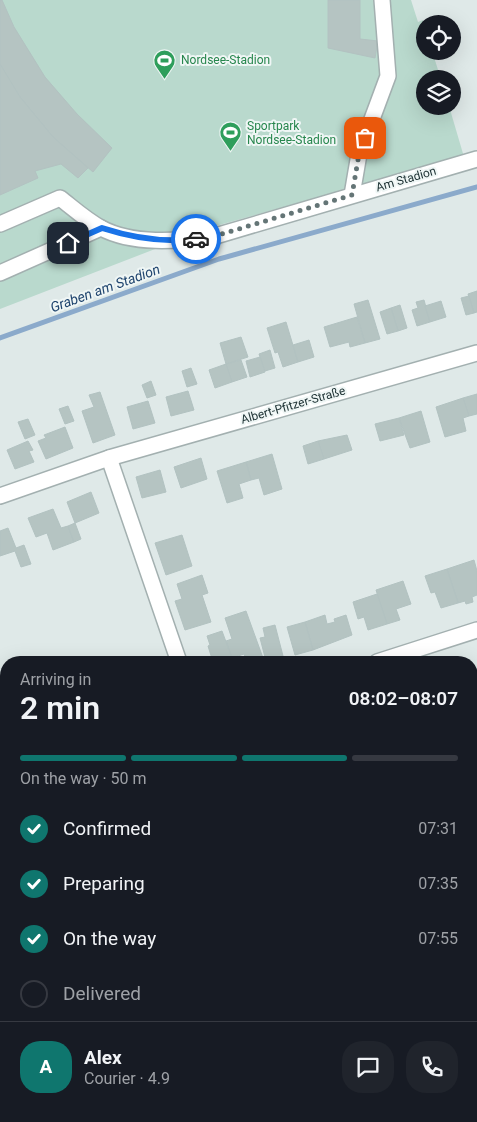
<!DOCTYPE html>
<html lang="en">
<head>
<meta charset="utf-8">
<style>
	:root { --surface:#171b24; --page:#20242c; --text:#f1f3f6; --muted:#9ea1a6; --line:#363941; --accent:#0f766e }
	body { margin:0; font-family:Roboto,sans-serif; background:var(--page); color:var(--text); height:100vh; display:flex; flex-direction:column; font-size:19px; white-space:nowrap }
	* { box-sizing:border-box; margin:0 }
	p { font-size:16px; color:var(--muted) }
	.icon { flex:none; width:28px; height:28px; fill:none; stroke:currentColor; stroke-width:2; stroke-linecap:round; stroke-linejoin:round }
	.map { position:relative; flex:1; overflow:hidden }
	.sheet { position:absolute; left:0px; top:656px; width:478px; height:466px; display:flex; flex-direction:column; background:var(--surface); border-radius:20px 20px 0 0; box-shadow:0 5px 20px #0002 }
	.sheet>* { flex:none }
	.controls { position:absolute; left:416px; top:15px; display:grid; gap:10px }
	.controls a { display:grid; place-items:center; width:45px; height:45px; border-radius:50%; background:var(--surface); box-shadow:0 5px 20px #0002; font-size:25px }
	.pin { position:absolute; display:grid; place-items:center; width:42px; height:42px; color:#fff; margin:-21px; border-radius:10px; box-shadow:0 2px 8px #0006 }
	.courier { position:absolute; display:grid; place-items:center; width:50px; height:50px; margin:-25px; border:4px solid #1a73e8; border-radius:50%; background:#fff; color:#222; box-shadow:0 1px 6px #0007 }
	.head em { font-style:normal; font-weight:600 }
	.head div { display:flex; flex-direction:column-reverse }
	.head { display:flex; align-items:center; justify-content:space-between; height:85px; padding:0 20px }
	h1 { font-size:32px; font-weight:600; line-height:38px }
	.bar { display:grid; grid-template-columns:repeat(4,1fr); gap:8px 5px; align-content:center; height:60px; padding:0 20px }
	.bar i { height:6px; border-radius:4px; background:var(--line) }
	.bar .current { background:var(--accent) }
	.bar p { grid-column:span 4 }
	.line { display:flex; align-items:center; gap:12px; padding:0 20px; border-top:1px solid var(--line) }
	.line div { flex:1 }
	.round { display:grid; place-items:center; flex:none; width:52px; height:52px; border-radius:20px; background:var(--page) }
	ol { padding:0 20px; list-style:none }
	li { display:flex; align-items:center; gap:15px; height:55px }
	li p { margin-inline-start:auto }
	li .icon { padding:5px; border-radius:50%; background:var(--accent); color:#fff; stroke-width:4 }
	li:last-child { color:var(--muted) }
	li i { width:28px; height:28px; border:2px solid var(--line); border-radius:50% }
	.map>svg:first-child { display:block }
	.green { fill:#b9d9cd }
	.lines { fill:none; stroke-linecap:round; stroke-linejoin:round }
	.stream { stroke:#8baacb; stroke-width:5 }
	.building { fill:#b5c4c2; stroke:#b2c2c1 }
	.minor-casing { stroke:#a3b0b0; stroke-width:18 }
	.minor { stroke:#fff; stroke-width:15 }
	.done { stroke:#647576; stroke-width:5; stroke-dasharray:0 9 }
	.route { stroke:#1a73e8; stroke-width:6 }
	.labels { text-anchor:middle; dominant-baseline:central; stroke-width:4; stroke-linejoin:round; paint-order:stroke }
	.leisure-label { font-size:12px; fill:#27864d; stroke:#eff6f5; text-anchor:start }
	.street-label { font-size:12px; fill:#223638; stroke:#eff6f5 }
	.water-label { font-size:14px; font-style:italic; fill:#21466f; stroke:#eff6f5 }
</style>
</head>
<body>
<div class="map">
<svg width="477" height="1122" viewBox="0 0 477 1122">
	<rect width="100%" height="100%" fill="#dfe9e8"/>
	<g class="green">
		<polygon points="0,0 411,0 418,22 423,20 425,51 432,51 441,79 425,79 425,106 449,106 464,157 212,227 0,309"/>
		<polygon points="3,949 6,957 6,1116 64,1116 66,1122 0,1122 0,950"/>
	</g>
	<g class="lines">
		<polyline class="stream" points="0,338 219,259 477,187"/>
	</g>
	<g class="building">
		<polygon points="0,0 2,0 14,27 45,77 77,114 112,148 93,172 53,137 20,97 0,64"/>
		<polygon points="328,0 360,0 360,39 378,41 375,58 328,48"/>
		<polygon points="0,64 20,97 53,137 88,168 78,178 61,164 35,171 38,178 0,195"/>
		<polygon points="477,291 477,312 474,313 468,294"/>
		<polygon points="469,296 474,313 466,315 461,298"/>
		<polygon points="368,300 380,339 365,343 354,304"/>
		<polygon points="424,300 430,322 417,326 412,310 418,308 416,302"/>
		<polygon points="441,301 446,317 430,322 425,306"/>
		<polygon points="400,305 407,328 398,331 391,308"/>
		<polygon points="391,308 398,331 387,334 380,312"/>
		<polygon points="357,317 365,343 350,347 349,342 330,347 324,327"/>
		<polygon points="286,322 298,362 283,367 278,352 275,353 267,328"/>
		<polygon points="241,337 248,357 226,364 220,343"/>
		<polygon points="309,340 314,357 298,362 293,345"/>
		<polygon points="270,350 275,368 265,371 259,354"/>
		<polygon points="260,357 265,372 250,377 246,361"/>
		<polygon points="241,360 247,377 232,382 226,364"/>
		<polygon points="226,364 232,382 215,388 209,370"/>
		<polygon points="191,368 197,384 187,387 182,371"/>
		<polygon points="151,381 156,395 147,398 142,385"/>
		<polygon points="188,391 194,410 171,416 166,397"/>
		<polygon points="100,392 115,435 93,443 82,411 94,407 89,395"/>
		<polygon points="477,394 477,414 469,416 463,398"/>
		<polygon points="463,398 469,416 463,418 466,431 445,437 436,407"/>
		<polygon points="148,401 155,423 133,429 127,407"/>
		<polygon points="68,406 74,421 65,424 59,409"/>
		<polygon points="421,411 430,442 410,448 399,418"/>
		<polygon points="399,418 404,435 380,441 375,424"/>
		<polygon points="28,419 35,435 25,439 18,422"/>
		<polygon points="65,427 73,448 46,459 38,441 46,438 44,435"/>
		<polygon points="347,435 352,450 324,459 318,441"/>
		<polygon points="28,441 33,450 29,451 34,462 15,469 7,450"/>
		<polygon points="318,441 324,459 308,464 303,446"/>
		<polygon points="272,454 282,489 264,495 259,478 251,480 246,462"/>
		<polygon points="201,458 207,479 181,488 174,467"/>
		<polygon points="246,462 251,480 239,484 243,498 227,503 217,471"/>
		<polygon points="160,470 166,492 142,498 136,477"/>
		<polygon points="91,492 99,513 75,523 67,502"/>
		<polygon points="53,509 61,528 68,526 74,542 53,550 47,533 36,537 28,518"/>
		<polygon points="75,523 81,539 74,542 68,526"/>
		<polygon points="8,528 16,548 24,545 31,564 21,567 15,551 0,556 0,531"/>
		<polygon points="182,535 192,566 166,575 155,543"/>
		<polygon points="474,560 477,571 477,595 472,597 473,602 466,604 465,601 458,603 447,569"/>
		<polygon points="447,569 458,603 441,608 435,592 431,593 425,576"/>
		<polygon points="202,575 208,593 202,595 211,622 185,630 175,601 182,599 177,584"/>
		<polygon points="403,581 411,604 396,609 400,620 387,624 376,590"/>
		<polygon points="377,594 387,624 368,630 364,617 358,619 353,602"/>
		<polygon points="246,611 263,658 249,662 247,662 244,654 232,658 226,641 232,639 225,618"/>
		<polygon points="325,615 327,624 335,622 334,619 346,615 352,635 313,650 305,622"/>
		<polygon points="305,622 313,650 295,655 287,627"/>
		<polygon points="275,625 283,656 266,661 260,638 265,637 263,628"/>
		<polygon points="222,631 232,658 213,662 208,646 210,645 207,636"/>
		<polygon points="5,722 6,756 0,758 0,724"/>
		<polygon points="477,972 477,1010 471,1012 471,1016 471,974"/>
		<polygon points="477,1027 477,1052 471,1032 471,1029"/>
		<polygon points="218,1116 256,1116 258,1122 220,1122"/>
		<polygon points="447,1116 449,1122 409,1122 407,1117"/>
	</g>
	<g class="lines">
		<defs>
			<g id="minor">
				<polyline points="352,195 359,154 388,76 382,0"/>
				<path d="M 0,224 L 60,198 C 73,208 86,220 101,228 C 133,245 177,241 212,237 L 477,159"/>
				<polyline points="0,273 101,228"/>
				<polyline points="109,458 179,662"/>
				<polyline points="0,496 109,458 477,353"/>
				<polyline points="377,662 477,630"/>
				<polyline points="0,785 6,783"/>
				<polyline points="471,1112 474,1122"/>
				<polyline points="189,1116 191,1122"/>
			</g>
		</defs>
		<use href="#minor" class="minor-casing"/>
		<use href="#minor" class="minor"/>
	</g>
	<g class="lines">
		<polyline class="done" points="196,239 212,237 352,195 359,154 365,138"/>
		<path class="route" d="M 68,243 L 102,228 C 133,238 163,243 196,239"/>
	</g>
	<defs>
		<symbol id="stadium-pin" viewBox="-11 -11 22 30"><path d="M0 17L-7.5 6A9.5 9.5 0 1 1 7.5 6Z" fill="#2e9e5b" stroke="#eff6f5"/><path d="M0-5a6.5 5 0 1 0 0 10a6.5 5 0 1 0 0-10ZM-3.5-1.8h7v3.6h-7Z" fill="#fff"/></symbol>
	</defs>
	<g fill-rule="evenodd">
		<use href="#stadium-pin" x="152" y="48" width="25" height="34"/>
		<use href="#stadium-pin" x="218" y="120" width="25" height="34"/>
	</g>
	<g class="labels">
		<g class="leisure-label">
			<text x="181" y="60">Nordsee-Stadion</text>
			<text x="247" y="126">Sportpark<tspan x="247" dy="14">Nordsee-Stadion</tspan></text>
		</g>
		<g class="street-label">
			<text transform="translate(406 179) rotate(-16)">Am Stadion</text>
			<text transform="translate(293 405) rotate(-16)">Albert-Pfitzer-Straße</text>
		</g>
		<g class="water-label">
			<text transform="translate(105 288) rotate(-20)">Graben am Stadion</text>
		</g>
	</g>
</svg>
<div class="controls">
<a><svg class="icon" aria-label="locate" viewBox="0 0 24 24"><circle cx="12" cy="12" r="6"/><path d="M12 2v4M12 18v4M2 12h4M18 12h4"/></svg></a>
<a><svg class="icon" aria-label="layers" viewBox="0 0 24 24"><path d="M12 4l9 5-9 5-9-5zM3 14l9 5 9-5"/></svg></a>
</div>
<div class="pin" style="left:365px;top:138px;background:#ea580c"><svg class="icon" aria-label="bag" viewBox="0 0 24 24"><path d="M5 8h14l-1 12H6zM9 8a3 3 0 0 1 6 0"/></svg></div>
<div class="pin" style="left:68px;top:243px;background:#1f2937"><svg class="icon" aria-label="home" viewBox="0 0 24 24"><path d="M3 11l9-7 9 7M6 9v11h12V9"/></svg></div>
<div class="courier" style="left:196px;top:239px"><svg class="icon" aria-label="car" viewBox="0 0 24 24"><path d="M5 17H2v-5l4-1 3-4h7l3 4 3 1v5h-3M9 17h6M6 11h13"/><circle cx="7" cy="17" r="2"/><circle cx="17" cy="17" r="2"/></svg></div>
<section class="sheet">
<div class="head"><div><h1>2 min</h1><p>Arriving in</p></div><em>08:02–08:07</em></div>
<div class="bar"><i class="current"></i><i class="current"></i><i class="current"></i><i></i><p>On the way · 50 m</p></div>
<ol>
<li><svg class="icon" aria-label="check" viewBox="0 0 24 24"><path d="M5 12l5 5 9-10"/></svg>Confirmed<p>07:31</p></li>
<li><svg class="icon" aria-label="check" viewBox="0 0 24 24"><path d="M5 12l5 5 9-10"/></svg>Preparing<p>07:35</p></li>
<li><svg class="icon" aria-label="check" viewBox="0 0 24 24"><path d="M5 12l5 5 9-10"/></svg>On the way<p>07:55</p></li>
<li><i></i>Delivered</li>
</ol>
<div class="line" style="height:90px"><b class="round" style="background:var(--accent);color:#fff">A</b><div><b>Alex</b><p>Courier · 4.9</p></div><a class="round"><svg class="icon" aria-label="chat" viewBox="0 0 24 24"><path d="M4 5h16v11H9l-5 4z"/></svg></a><a class="round"><svg class="icon" aria-label="phone" viewBox="0 0 24 24"><path d="M5 4h4l2 5-3 2q2 4 5 5l2-3 5 2v4C11 20 4 13 5 4z"/></svg></a></div>
</section>
</div>
</body>
</html>
